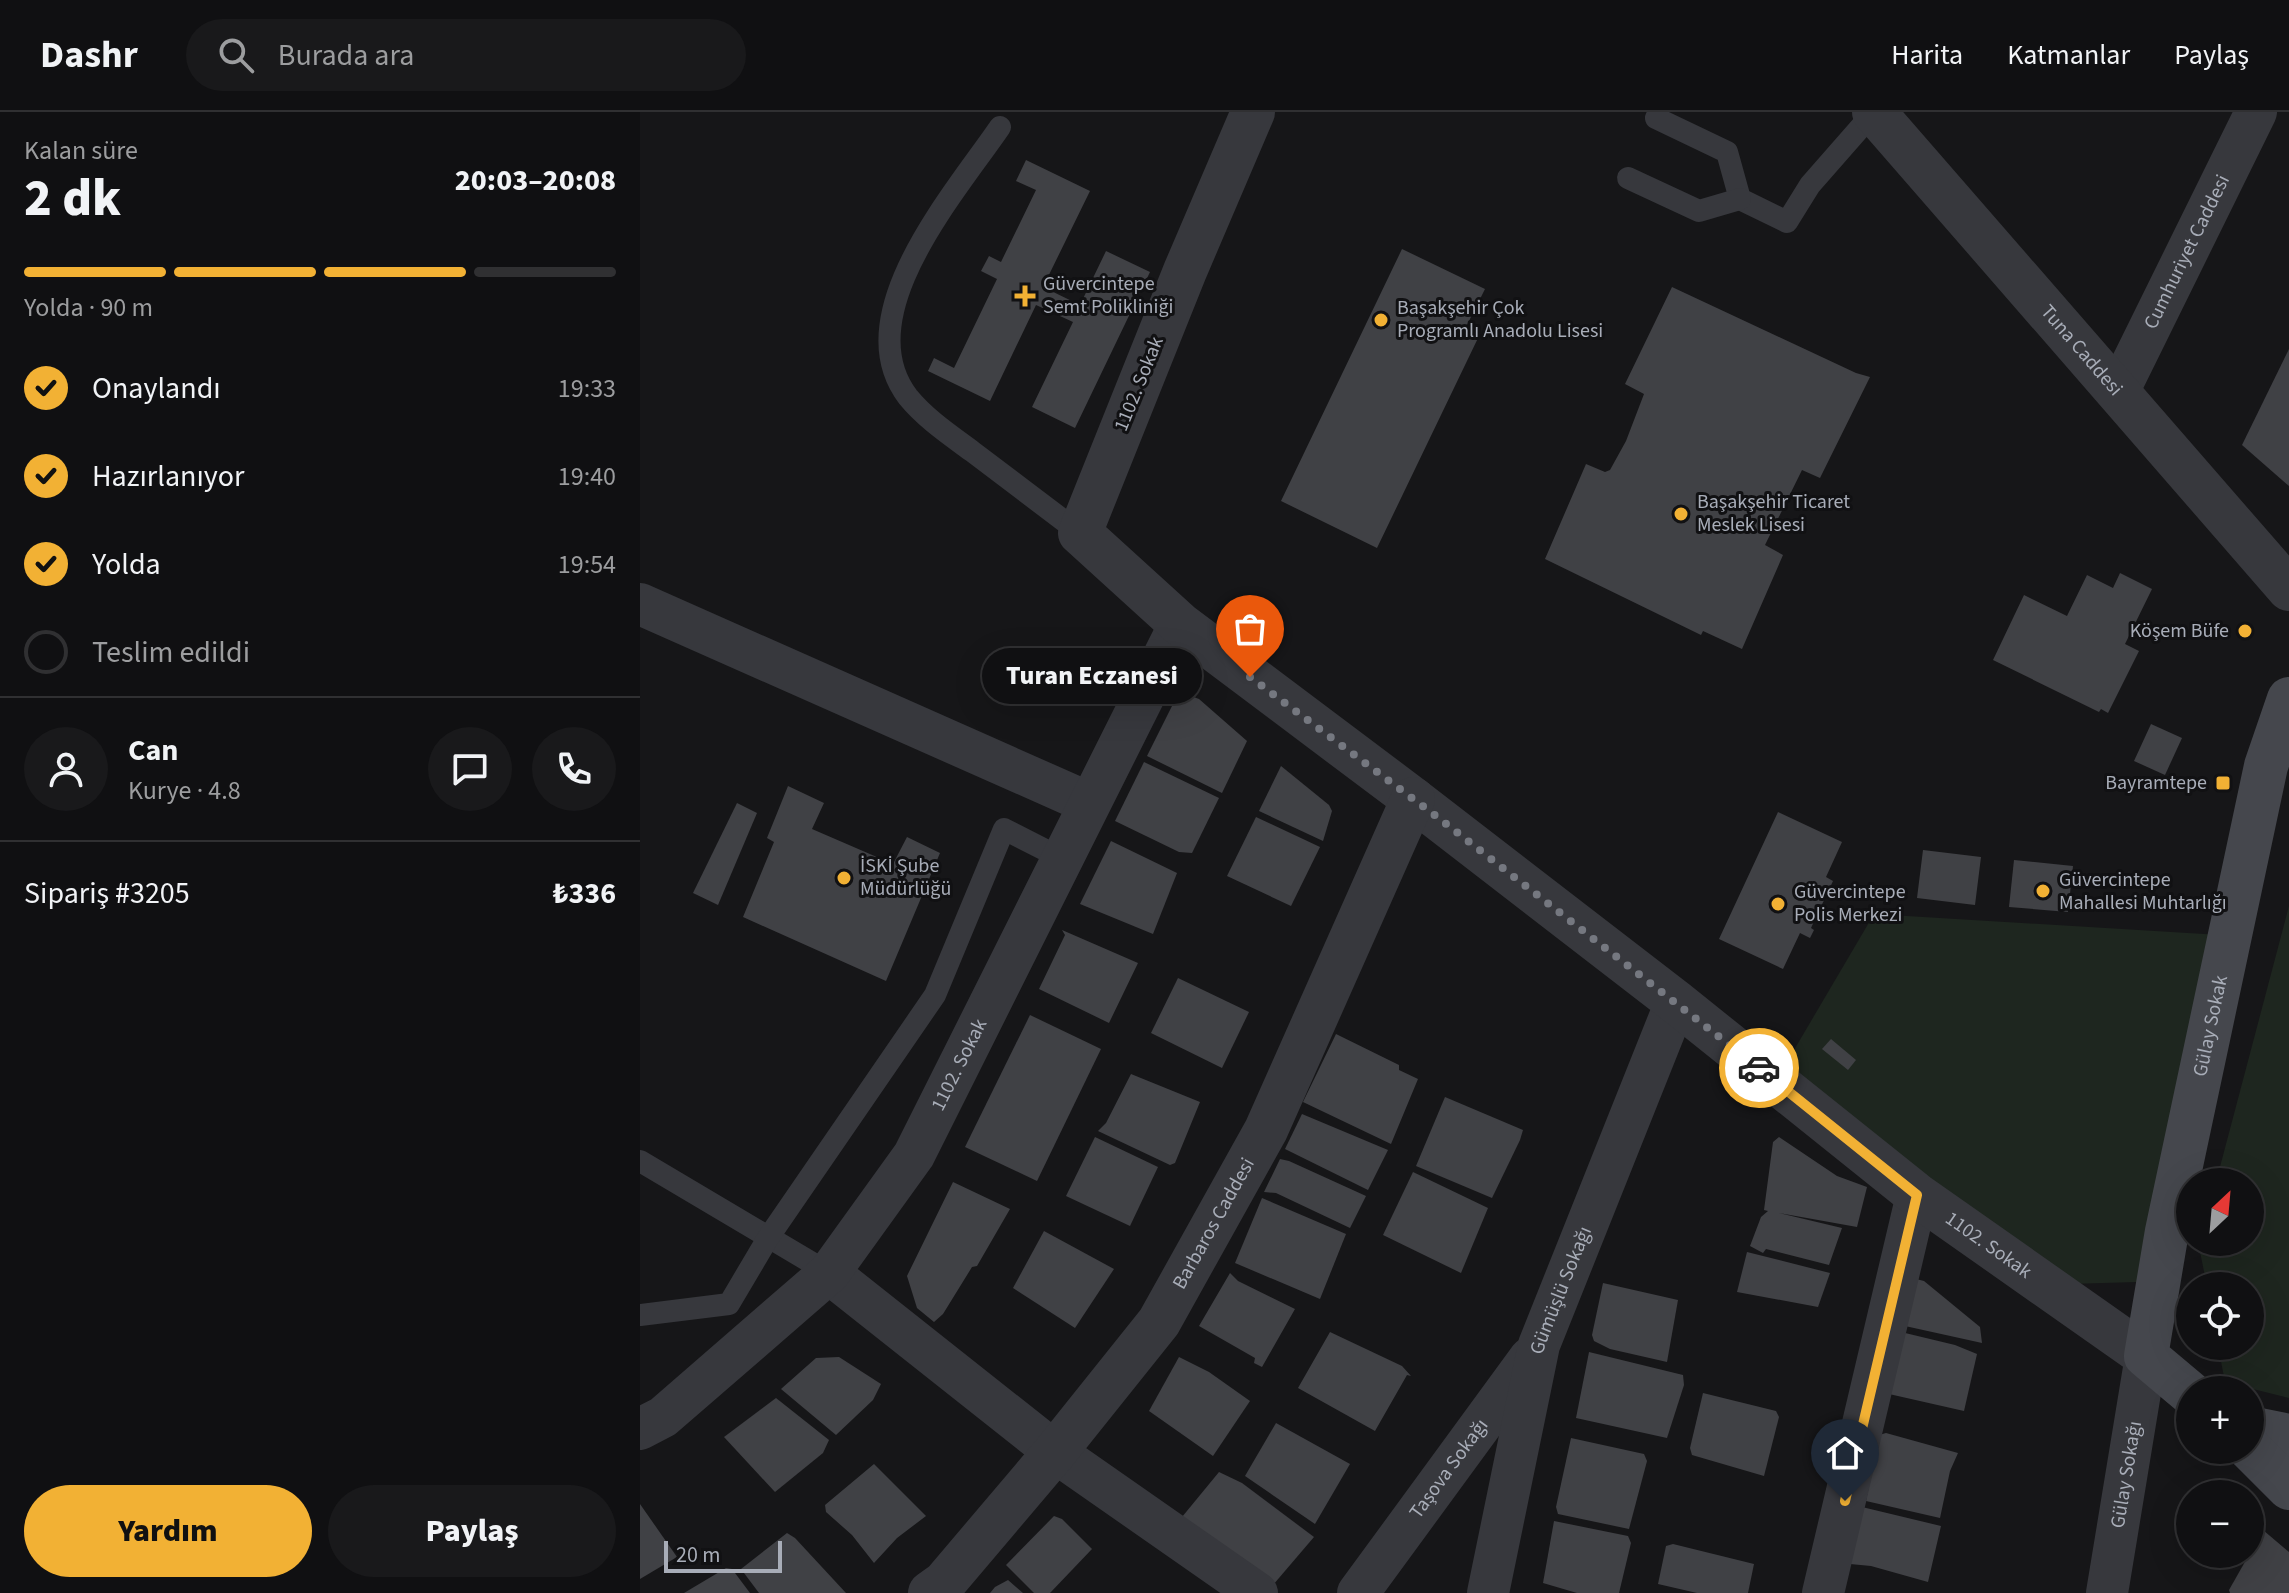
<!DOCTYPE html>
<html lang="tr">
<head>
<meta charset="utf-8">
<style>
	:root { --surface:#101012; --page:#19191b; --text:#f1f3f6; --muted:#9c9d9f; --line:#303032; --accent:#f2b134 }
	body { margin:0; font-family:"Source Sans 3",sans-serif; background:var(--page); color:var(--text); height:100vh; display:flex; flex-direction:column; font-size:30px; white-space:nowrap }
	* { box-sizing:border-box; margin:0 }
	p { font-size:26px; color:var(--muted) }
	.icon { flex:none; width:44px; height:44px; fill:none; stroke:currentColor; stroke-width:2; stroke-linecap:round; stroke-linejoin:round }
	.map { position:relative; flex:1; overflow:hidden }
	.panel { display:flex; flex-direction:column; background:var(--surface); width:640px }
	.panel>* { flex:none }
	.needle { width:52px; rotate:26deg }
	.fabs { position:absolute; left:1536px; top:1056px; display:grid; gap:16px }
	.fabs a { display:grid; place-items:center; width:88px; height:88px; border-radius:50%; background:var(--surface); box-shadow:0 8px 32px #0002,0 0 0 2px var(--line); font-size:40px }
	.scale { position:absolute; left:24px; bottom:20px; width:118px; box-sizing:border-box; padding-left:8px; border:4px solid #a8adb8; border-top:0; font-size:22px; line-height:28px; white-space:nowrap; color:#a8adb8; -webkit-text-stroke:6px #111113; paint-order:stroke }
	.pin { position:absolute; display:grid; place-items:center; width:68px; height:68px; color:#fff; margin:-82px -34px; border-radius:50% 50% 50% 0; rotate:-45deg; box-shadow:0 0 8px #0007 }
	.pin .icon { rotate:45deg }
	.courier { position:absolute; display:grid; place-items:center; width:80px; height:80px; margin:-40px; border:6px solid #f2b134; border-radius:50%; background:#fff; color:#222; box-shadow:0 2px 10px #0007 }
	.bubble { position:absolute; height:56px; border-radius:28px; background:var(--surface); box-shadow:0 8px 32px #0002,0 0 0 2px var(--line); font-size:26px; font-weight:800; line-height:56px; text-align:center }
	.headline em { font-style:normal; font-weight:800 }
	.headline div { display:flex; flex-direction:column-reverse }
	.headline { display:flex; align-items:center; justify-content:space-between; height:136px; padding:0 24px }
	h1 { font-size:52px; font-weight:800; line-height:60px }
	.bar { display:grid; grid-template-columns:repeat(4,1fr); gap:12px 8px; align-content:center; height:96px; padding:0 24px }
	.bar i { height:10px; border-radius:6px; background:var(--line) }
	.bar .active { background:var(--accent) }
	.bar p { grid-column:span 4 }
	.line { display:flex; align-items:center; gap:20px; padding:0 24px; border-top:2px solid var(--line) }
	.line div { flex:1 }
	.round { display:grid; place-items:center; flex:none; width:84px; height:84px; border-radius:42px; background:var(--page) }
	ol { padding:0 24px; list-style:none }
	li { display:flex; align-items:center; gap:24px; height:88px }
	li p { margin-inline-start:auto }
	li .icon { padding:8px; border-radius:50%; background:var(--accent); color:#111; stroke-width:4 }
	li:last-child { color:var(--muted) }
	li i { width:44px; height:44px; border:4px solid var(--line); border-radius:50% }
	.button { display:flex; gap:16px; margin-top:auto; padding:16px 24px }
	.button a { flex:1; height:92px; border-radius:48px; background:var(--accent); color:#111; font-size:32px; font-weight:800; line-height:92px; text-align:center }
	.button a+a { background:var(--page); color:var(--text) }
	header { display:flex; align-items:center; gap:48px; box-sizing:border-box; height:112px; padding:0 40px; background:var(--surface); border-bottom:2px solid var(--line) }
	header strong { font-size:38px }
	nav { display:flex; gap:44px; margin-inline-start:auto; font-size:28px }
	.search { width:560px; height:72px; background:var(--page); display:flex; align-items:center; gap:20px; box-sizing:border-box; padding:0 28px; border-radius:44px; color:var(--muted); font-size:30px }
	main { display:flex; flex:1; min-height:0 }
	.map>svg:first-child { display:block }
	.green { fill:#1e261f }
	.building { fill:#404145 }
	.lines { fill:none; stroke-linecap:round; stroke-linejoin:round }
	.service { stroke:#37383d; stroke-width:22 }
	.minor { stroke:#37383d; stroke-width:42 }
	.tertiary { stroke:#37383d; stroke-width:44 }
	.secondary { stroke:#45474d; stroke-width:44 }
	.done { stroke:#757880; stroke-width:8; stroke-dasharray:0 14.4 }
	.route { stroke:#f2b134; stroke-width:10 }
	.poi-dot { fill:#f2b134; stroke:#111113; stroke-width:3 }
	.labels { text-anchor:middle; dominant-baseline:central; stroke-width:6; stroke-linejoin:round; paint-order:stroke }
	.street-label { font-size:20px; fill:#a8adb8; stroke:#111113 }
	.poi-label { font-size:20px; fill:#a8adb8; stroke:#111113; text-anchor:start }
</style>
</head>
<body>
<header>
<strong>Dashr</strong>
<div class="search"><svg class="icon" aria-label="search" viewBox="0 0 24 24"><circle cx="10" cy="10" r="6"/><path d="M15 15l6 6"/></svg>Burada ara</div>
<nav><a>Harita</a><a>Katmanlar</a><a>Paylaş</a></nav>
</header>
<main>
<section class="panel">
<div class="headline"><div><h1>2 dk</h1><p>Kalan süre</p></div><em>20:03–20:08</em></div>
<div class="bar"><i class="active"></i><i class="active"></i><i class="active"></i><i></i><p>Yolda · 90 m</p></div>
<ol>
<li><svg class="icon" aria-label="check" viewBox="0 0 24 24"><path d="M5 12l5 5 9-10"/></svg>Onaylandı<p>19:33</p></li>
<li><svg class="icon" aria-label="check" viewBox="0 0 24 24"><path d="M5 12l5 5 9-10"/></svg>Hazırlanıyor<p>19:40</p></li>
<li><svg class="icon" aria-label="check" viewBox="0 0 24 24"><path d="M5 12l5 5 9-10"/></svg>Yolda<p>19:54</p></li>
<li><i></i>Teslim edildi</li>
</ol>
<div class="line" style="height:144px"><a class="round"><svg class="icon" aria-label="person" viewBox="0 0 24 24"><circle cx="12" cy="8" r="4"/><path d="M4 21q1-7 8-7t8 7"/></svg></a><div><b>Can</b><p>Kurye · 4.8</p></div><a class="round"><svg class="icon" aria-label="chat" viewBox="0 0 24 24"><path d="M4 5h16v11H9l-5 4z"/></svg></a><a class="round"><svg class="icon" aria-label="phone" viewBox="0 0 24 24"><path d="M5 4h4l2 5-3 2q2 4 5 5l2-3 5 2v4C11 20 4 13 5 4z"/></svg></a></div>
<div class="line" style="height:104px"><div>Sipariş #3205</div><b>₺336</b></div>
<div class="button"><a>Yardım</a><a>Paylaş</a></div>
</section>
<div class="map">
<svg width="1649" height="1481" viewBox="0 0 1649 1481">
	<rect width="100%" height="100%" fill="#161618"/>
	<g class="green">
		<polygon points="1649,794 1649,1286 1585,1270 1578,1234 1610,1234 1610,1174 1567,1174 1559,1135 1560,1130 1610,1130 1610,1070 1576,1070"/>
		<polygon points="1234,802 1597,824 1497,1170 1429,1172 1144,955"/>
	</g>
	<g class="building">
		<polygon points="386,48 450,79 403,175 440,193 466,139 510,160 435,316 392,295 433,210 396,193 350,289 288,259 294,246 314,256 357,167 341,159 349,144 361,150 396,78 376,69"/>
		<polygon points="762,137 845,177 825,217 839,224 737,436 641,389"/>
		<polygon points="1032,175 1216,261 1230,265 1180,366 1162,358 1125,433 1143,443 1102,537 1063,519 1061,523 905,447 946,352 965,360 970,358 986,329 1004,282 985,272"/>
		<polygon points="1649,237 1649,374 1602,333"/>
		<polygon points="1480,461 1512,477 1485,532 1499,539 1468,601 1461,597 1459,600 1353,548 1384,483 1427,504 1447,463 1473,476"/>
		<polygon points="543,581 559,587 607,629 582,681 507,644 538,582"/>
		<polygon points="1511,612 1542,626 1525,663 1494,649"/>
		<polygon points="504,650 579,686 552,741 539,740 475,709"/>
		<polygon points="641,654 689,693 692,699 683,729 619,699"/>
		<polygon points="148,674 184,691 172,717 253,752 267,725 300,741 246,869 103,805 134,730 127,726"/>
		<polygon points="97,691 117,701 78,793 53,781"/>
		<polygon points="1138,700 1202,730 1186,765 1193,769 1171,816 1174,818 1170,826 1160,821 1143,857 1079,827"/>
		<polygon points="616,705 680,735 651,794 587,764"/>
		<polygon points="471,729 537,761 513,822 440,792"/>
		<polygon points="1283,738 1341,745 1335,793 1277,786"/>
		<polygon points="1374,748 1433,754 1428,800 1369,795"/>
		<polygon points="422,818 498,851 469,911 399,877 425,823"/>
		<polygon points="538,866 609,900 582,956 511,921"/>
		<polygon points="390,903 461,937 397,1069 325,1035"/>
		<polygon points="696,922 759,953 759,958 778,967 751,1032 663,990"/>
		<polygon points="1191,927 1216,948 1208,958 1182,937"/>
		<polygon points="491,962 560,990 535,1051 530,1053 458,1019 466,1011"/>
		<polygon points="805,985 883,1018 880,1028 852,1086 776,1054"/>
		<polygon points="662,1002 748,1038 728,1078 645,1037"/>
		<polygon points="455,1025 518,1055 490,1114 426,1084"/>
		<polygon points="1139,1025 1197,1064 1227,1075 1217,1115 1139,1101 1202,1116 1189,1153 1126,1137 1123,1141 1110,1134 1121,1105 1128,1099 1124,1098 1133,1030"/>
		<polygon points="640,1047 649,1049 726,1084 710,1116 636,1081 624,1080"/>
		<polygon points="773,1060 848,1096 821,1161 743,1123"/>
		<polygon points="313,1070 370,1097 337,1154 332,1155 303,1202 294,1210 277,1196 267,1164"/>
		<polygon points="622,1086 706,1122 680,1187 595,1151"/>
		<polygon points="404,1119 474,1157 435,1216 373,1176"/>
		<polygon points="1107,1140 1190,1161 1178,1195 1097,1180"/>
		<polygon points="590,1161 598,1169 655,1197 622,1255 614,1251 615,1246 559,1214"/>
		<polygon points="1272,1166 1284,1169 1340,1215 1342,1231 1265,1214"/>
		<polygon points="963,1171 1038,1188 1027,1250 970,1237 954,1229 952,1223"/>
		<polygon points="690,1220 762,1254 771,1264 767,1263 735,1319 658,1276"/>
		<polygon points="1261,1220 1315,1233 1337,1242 1324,1299 1249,1282"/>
		<polygon points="949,1240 1043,1263 1044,1273 1027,1326 936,1306"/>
		<polygon points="199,1245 241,1272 233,1288 196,1323 141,1277 176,1246"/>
		<polygon points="539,1245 569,1260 610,1289 573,1344 509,1299"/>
		<polygon points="1063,1281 1136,1299 1139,1305 1124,1364 1052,1343 1050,1336"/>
		<polygon points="136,1286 189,1328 183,1341 135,1380 84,1325"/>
		<polygon points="636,1311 710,1352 675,1412 605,1364"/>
		<polygon points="1246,1321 1318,1341 1310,1359 1300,1406 1226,1389 1239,1323"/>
		<polygon points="931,1326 1004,1342 1007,1349 989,1417 918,1402 916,1395"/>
		<polygon points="234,1352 286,1404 257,1426 234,1451 212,1423 186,1400 185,1393"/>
		<polygon points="579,1360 602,1371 674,1425 627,1480 542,1405"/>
		<polygon points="0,1392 37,1445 0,1467"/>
		<polygon points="1222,1395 1301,1414 1288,1470 1231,1454 1210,1452"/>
		<polygon points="414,1404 422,1407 452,1437 410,1481 394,1481 366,1453"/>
		<polygon points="914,1409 988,1424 991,1431 979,1481 937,1481 903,1471"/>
		<polygon points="1623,1418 1649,1440 1649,1481 1590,1481 1589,1478"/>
		<polygon points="147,1421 155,1426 206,1481 119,1481 101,1457"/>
		<polygon points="1033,1432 1114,1452 1108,1481 1057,1481 1018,1472 1026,1434"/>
		<polygon points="86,1456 92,1457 110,1481 44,1481"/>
		<polygon points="368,1468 383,1481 350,1481 355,1475"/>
	</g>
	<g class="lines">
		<g class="service">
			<polyline points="1016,6 1087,40 1100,87 1147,110 1170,73 1234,0"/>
			<path d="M 360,15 C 315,81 206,204 268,285 C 286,307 310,323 333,340 C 369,367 404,394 440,421"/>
			<polyline points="988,66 1059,99 1100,87"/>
			<polyline points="0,1049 189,1161"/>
			<polyline points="0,1203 89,1192 128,1126 295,883 364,717 423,747"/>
		</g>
		<g class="minor">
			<path id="s1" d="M 1478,280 L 1616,0"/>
			<polyline points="0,492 449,691"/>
			<polyline points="189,1161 415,1340 617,1481"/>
			<path id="s2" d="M 0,1317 L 23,1305 L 189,1161 L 274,1043 L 540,512"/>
			<path id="s3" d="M 718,1481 L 890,1246"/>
			<path id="s4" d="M 848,1481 L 899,1233 L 1036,890"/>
			<polyline points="1183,1481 1277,1083"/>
			<path id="s5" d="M 1467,1481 L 1506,1244"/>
		</g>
		<g class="tertiary">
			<path id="s6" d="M 613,0 L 545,159 L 440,421 L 540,512 L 773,687 L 1036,890 L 1277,1083 L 1506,1244"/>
			<path id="s7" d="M 1234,0 L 1649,477"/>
			<path id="s8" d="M 290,1481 L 304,1471 L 415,1340 L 519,1210 L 626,1018 L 773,687"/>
		</g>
		<g class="secondary">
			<path id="s9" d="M 1550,1281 L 1506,1244 L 1527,1119 L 1626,654 L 1649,587"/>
			<polyline points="1610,1316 1649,1324"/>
			<polyline points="1610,1337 1649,1376"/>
		</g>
	</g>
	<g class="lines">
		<polyline class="done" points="610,565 796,704 1119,956"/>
		<polyline class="route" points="1119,956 1277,1083 1205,1389"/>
	</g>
	<g class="poi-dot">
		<path d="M381 172h8v8h8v8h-8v8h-8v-8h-8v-8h8z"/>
		<circle cx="741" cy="208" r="8"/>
		<circle cx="1041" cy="402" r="8"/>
		<circle cx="1605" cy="519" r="8"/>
		<rect x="1575" y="663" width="16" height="16" rx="4"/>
		<circle cx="204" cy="766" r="8"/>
		<circle cx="1403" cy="779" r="8"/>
		<circle cx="1138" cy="792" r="8"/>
	</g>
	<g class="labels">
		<g class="street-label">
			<text stroke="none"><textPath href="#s1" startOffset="156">Cumhuriyet Caddesi</textPath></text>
			<text stroke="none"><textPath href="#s7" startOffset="316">Tuna Caddesi</textPath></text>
			<text transform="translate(499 272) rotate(-68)">1102. Sokak</text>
			<text stroke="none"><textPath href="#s9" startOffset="394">Gülay Sokak</textPath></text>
			<text stroke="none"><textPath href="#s2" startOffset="492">1102. Sokak</textPath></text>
			<text stroke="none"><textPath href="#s8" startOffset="468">Barbaros Caddesi</textPath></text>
			<text stroke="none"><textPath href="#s6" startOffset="1610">1102. Sokak</textPath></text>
			<text stroke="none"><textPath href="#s4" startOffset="312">Gümüşlü Sokağı</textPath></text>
			<text stroke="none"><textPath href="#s3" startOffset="154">Taşova Sokağı</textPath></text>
			<text stroke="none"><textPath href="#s5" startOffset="120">Gülay Sokağı</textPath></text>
		</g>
		<g class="poi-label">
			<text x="403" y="172">Güvercintepe<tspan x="403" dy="23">Semt Polikliniği</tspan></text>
			<text x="757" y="196">Başakşehir Çok<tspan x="757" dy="23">Programlı Anadolu Lisesi</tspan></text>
			<text x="1057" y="390">Başakşehir Ticaret<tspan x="1057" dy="23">Meslek Lisesi</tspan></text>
			<text x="1589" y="519" text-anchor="end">Köşem Büfe</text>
			<text x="1567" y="671" text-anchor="end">Bayramtepe</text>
			<text x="220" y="754">İSKİ Şube<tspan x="220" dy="23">Müdürlüğü</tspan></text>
			<text x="1419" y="768">Güvercintepe<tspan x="1419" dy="23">Mahallesi Muhtarlığı</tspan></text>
			<text x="1154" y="780">Güvercintepe<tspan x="1154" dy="23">Polis Merkezi</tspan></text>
		</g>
	</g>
</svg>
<div class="fabs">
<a><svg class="needle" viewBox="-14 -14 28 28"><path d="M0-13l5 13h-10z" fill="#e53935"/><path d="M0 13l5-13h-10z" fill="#9c9d9f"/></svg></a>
<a><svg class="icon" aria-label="locate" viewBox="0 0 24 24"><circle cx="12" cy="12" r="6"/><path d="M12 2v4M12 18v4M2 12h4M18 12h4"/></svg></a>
<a>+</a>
<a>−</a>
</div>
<div class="scale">20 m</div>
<div class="pin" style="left:610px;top:565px;background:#ea580c"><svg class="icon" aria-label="bag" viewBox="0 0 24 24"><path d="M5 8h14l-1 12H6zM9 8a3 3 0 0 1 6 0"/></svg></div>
<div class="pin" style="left:1205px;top:1389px;background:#1f2937"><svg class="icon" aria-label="home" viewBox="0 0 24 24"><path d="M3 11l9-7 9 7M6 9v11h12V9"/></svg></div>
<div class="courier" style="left:1119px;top:956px"><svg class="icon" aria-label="car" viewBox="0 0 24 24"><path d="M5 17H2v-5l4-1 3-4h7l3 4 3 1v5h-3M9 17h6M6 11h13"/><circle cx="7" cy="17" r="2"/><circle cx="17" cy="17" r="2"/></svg></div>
<div class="bubble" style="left:342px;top:536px;width:220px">Turan Eczanesi</div>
</div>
</main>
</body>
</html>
